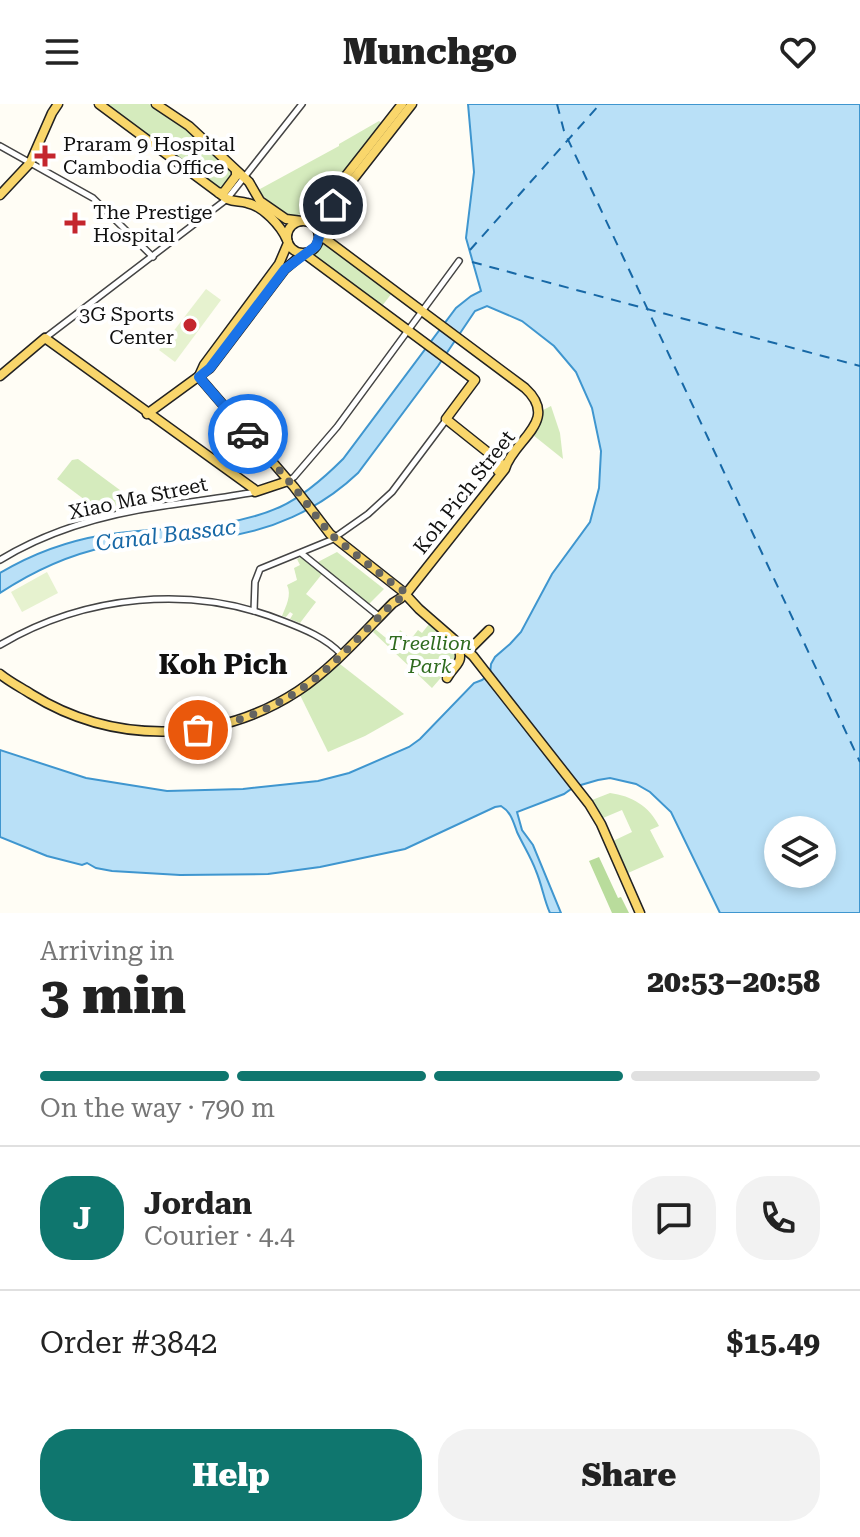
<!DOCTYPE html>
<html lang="en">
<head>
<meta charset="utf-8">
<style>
	:root { --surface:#fff; --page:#f2f2f2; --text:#222; --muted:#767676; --line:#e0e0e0; --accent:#0f766e }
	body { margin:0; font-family:"Roboto Serif",serif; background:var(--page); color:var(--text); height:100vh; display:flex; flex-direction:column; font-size:30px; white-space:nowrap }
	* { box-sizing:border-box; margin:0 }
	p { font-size:26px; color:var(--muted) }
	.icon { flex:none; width:44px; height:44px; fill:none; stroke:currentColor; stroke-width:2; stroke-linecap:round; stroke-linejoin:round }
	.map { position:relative; height:809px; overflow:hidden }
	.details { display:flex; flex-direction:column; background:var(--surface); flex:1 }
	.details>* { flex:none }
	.tools { position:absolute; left:764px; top:712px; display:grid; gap:16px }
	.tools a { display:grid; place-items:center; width:72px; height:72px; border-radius:50%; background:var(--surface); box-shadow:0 4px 12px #0003; font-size:40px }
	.pin { position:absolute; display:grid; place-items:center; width:68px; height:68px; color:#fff; margin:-34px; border:4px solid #fff; border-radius:50%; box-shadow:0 2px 8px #0007 }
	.courier { position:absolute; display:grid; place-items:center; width:80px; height:80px; margin:-40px; border:6px solid #1a73e8; border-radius:50%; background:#fff; color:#222; box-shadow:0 2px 10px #0007 }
	.headline em { font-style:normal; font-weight:800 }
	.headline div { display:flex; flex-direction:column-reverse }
	.headline { display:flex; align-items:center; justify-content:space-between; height:136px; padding:0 40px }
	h1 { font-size:52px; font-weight:800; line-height:60px }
	.bar { display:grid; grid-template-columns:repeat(4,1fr); gap:12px 8px; align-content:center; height:96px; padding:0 40px }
	.bar i { height:10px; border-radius:6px; background:var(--line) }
	.bar .active { background:var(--accent) }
	.bar p { grid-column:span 4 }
	.line { display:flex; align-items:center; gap:20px; padding:0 40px; border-top:2px solid var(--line) }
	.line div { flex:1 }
	.round { display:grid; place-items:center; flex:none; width:84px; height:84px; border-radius:32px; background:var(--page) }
	.button { display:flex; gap:16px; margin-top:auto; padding:16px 40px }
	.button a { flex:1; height:92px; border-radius:32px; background:var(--accent); color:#fff; font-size:32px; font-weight:800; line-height:92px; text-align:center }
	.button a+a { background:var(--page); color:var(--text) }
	header { display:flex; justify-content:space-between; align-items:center; height:104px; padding:0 40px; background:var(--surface); font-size:36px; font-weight:800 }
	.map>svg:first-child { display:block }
	.green { fill:#d5ebbd }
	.forest { fill:#b9dc9c }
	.pitch { fill:#e6f2cf }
	.water { fill:#b9e0f7; stroke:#3f96cf; stroke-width:2; fill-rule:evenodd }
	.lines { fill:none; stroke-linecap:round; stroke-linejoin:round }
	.ferry { stroke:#1768a6; stroke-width:2; stroke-dasharray:10 8; stroke-linecap:butt }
	.minor-casing { stroke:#444; stroke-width:8 }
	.major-casing { stroke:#222; stroke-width:11 }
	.minor { stroke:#fff; stroke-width:5 }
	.major { stroke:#f9d66b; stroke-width:8 }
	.done { stroke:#646461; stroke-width:8; stroke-dasharray:0 14.4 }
	.route { stroke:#1a73e8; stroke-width:10 }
	.poi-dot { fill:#c4262e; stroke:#fff; stroke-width:3 }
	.labels { text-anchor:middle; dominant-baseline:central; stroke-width:8; stroke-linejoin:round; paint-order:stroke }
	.poi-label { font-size:20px; fill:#111; stroke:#fff; text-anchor:start }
	.street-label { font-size:20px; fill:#111; stroke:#fff }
	.park-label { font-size:20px; font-style:italic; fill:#2f6b1f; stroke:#fff }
	.water-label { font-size:22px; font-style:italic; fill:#1768a6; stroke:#fff }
	.district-label { font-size:28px; font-weight:bold; fill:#111; stroke:#fff }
</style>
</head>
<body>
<header><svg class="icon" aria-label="menu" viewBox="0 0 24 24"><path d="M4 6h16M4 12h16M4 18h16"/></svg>Munchgo<svg class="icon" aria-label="heart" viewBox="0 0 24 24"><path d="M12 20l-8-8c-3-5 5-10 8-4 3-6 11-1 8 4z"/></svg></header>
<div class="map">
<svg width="860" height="809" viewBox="0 0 860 809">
	<rect width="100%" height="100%" fill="#fffdf5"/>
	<g class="green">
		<polygon points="106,0 149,0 187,25 234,69 221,86"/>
		<path d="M 379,17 L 383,20 C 367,41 318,117 291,111 C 280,109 269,96 260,90 L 260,85 L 339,42 L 339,40 Z"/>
		<polygon points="323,137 392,189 382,202 313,150 318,147"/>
		<polygon points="551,302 560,329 563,355 533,331 540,319 541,307"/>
		<polygon points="78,355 132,395 124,407 105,411 57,375 72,356"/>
		<polygon points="337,448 384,485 368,501 316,459"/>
		<path d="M 301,453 L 322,470 L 306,490 L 316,498 L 300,519 L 290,515 L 293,510 L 290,508 L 286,513 L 282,512 C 286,502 292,491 287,481 L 297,476 L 294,464 L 300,461 L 297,455 Z"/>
		<path d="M 429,520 C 442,530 452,539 458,554 L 432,584 L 373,528 L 375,525 L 386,534 L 396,537 L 400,526 L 411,535 L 418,526 L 422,529 Z"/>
		<polygon points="340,560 404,610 365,632 328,648 300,591"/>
		<path d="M 610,689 C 632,692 649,702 659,722 L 650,726 L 664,753 L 628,769 L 613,737 L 632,728 L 622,706 L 603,714 L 592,696 Z"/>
	</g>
	<polygon class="forest" points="599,753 618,794 621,793 629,809 612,809 589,757"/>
	<g class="pitch">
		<polygon points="206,185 221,196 175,258 159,246"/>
		<polygon points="47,468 58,489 22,508 11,488"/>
	</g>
	<path class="water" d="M 468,0 L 860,0 L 860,809 L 720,809 L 671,708 L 650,688 L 636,680 L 610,674 L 598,676 L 574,683 L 564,690 L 517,708 L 522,726 L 533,741 L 561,809 L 550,809 C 544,796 542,781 536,767 C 531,753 523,741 517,728 C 513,717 511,708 501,702 L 495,703 L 405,745 L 320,763 L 268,770 L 180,771 L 112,767 L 96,764 L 87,759 L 82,761 L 47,752 L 0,733 L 0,646 L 86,674 L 167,687 L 243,685 L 318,677 L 349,669 L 409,643 L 420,635 L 474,579 L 482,576 L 490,570 L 491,560 L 495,553 L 510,540 L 521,528 L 552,470 L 590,418 L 599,384 L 601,347 L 592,304 L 576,268 L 554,242 L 522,217 L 487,202 L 475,207 L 438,262 L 358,369 C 319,406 269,428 216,434 C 179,438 142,436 106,443 C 68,451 32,468 0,489 L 0,469 C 32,450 67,437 104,431 C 162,422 224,428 280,403 C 304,392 325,373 343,355 L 456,204 L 471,192 L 481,187 L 466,134 L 474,68 ZM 778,726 L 822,726 L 822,770 L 778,770 Z"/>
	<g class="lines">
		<g class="ferry">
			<polyline points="557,0 564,27 860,658"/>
			<polyline points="470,146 600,0"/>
			<polyline points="472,158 860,262"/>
		</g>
		<defs>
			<g id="minor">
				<polyline points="0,42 93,94 153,153"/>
				<polyline points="45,234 227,95 302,0"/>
				<polyline points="288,377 294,373 337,323 459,157"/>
				<polyline points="301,449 380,513"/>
				<path d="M 0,456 C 49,426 106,410 163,402 C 193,397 224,394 255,388"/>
				<polyline points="254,507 255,478 260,465 331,436 368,410 392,388 446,316"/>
				<path d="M 0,541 C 85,491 191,480 283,517 C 304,525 326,534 341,550"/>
			</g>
			<g id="major">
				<path d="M 99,0 L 227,95 C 235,98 240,97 247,99 C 263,102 281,122 287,136"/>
				<polyline points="156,0 189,22 249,78 260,97 286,115 302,117"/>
				<polyline points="219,89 224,88 236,72 236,67"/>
				<polyline points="0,91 30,59 52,9 58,0"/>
				<polyline points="304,116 316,108 327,96 402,0"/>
				<circle cx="303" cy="133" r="16"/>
				<polyline points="319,129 333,101 412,0"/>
				<path d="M 320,131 L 525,284 C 561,317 513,336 505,365 L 406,490"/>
				<polyline points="305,150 475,276 446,315 500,358 501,362 498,367"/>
				<polyline points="0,272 45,234 254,385 255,388 288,377"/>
				<polyline points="199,272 204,261 279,160 288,139"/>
				<polyline points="199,273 294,383 330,430 401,486"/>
				<polyline points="147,310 210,264 285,165 303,150"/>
				<polyline points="406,491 419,505 473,552 589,700 601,720 640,809"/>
				<polyline points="463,540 472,543 489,526"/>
				<path d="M 0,570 C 10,578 20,583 31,590 C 113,641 217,640 298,587 C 334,563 363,529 393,499 L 401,494"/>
				<path d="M 447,574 C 456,558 465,560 457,540"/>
			</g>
		</defs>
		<use href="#minor" class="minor-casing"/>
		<use href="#major" class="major-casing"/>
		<use href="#minor" class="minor"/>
		<use href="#major" class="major"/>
	</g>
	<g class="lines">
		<path class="done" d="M 198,626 C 240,619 282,601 316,574 C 343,552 366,525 391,501 C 396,497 401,494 406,491 L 404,487 L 397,483 L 330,430 L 294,383 L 248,330"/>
		<polyline class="route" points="248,330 199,273 210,264 285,165 316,142 325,115 333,101"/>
	</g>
	<g class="poi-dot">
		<path d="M41 40h8v8h8v8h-8v8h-8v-8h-8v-8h8z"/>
		<path d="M71 107h8v8h8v8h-8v8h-8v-8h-8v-8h8z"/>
		<circle cx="190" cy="221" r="8"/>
	</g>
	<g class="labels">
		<g class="poi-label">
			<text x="63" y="40">Praram 9 Hospital<tspan x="63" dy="23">Cambodia Office</tspan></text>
			<text x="93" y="108">The Prestige<tspan x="93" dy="23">Hospital</tspan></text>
			<text x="174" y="210" text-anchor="end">3G Sports<tspan x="174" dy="23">Center</tspan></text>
		</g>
		<g class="street-label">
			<text transform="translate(464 388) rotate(-52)">Koh Pich Street</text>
			<text transform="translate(138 394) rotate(-12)">Xiao Ma Street</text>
		</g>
		<g class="park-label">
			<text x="430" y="539">Treellion<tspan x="430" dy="23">Park</tspan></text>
		</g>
		<g class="water-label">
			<text transform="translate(166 431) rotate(-7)">Canal Bassac</text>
		</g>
		<g class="district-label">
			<text x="223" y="560">Koh Pich</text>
		</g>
	</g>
</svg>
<div class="tools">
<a><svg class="icon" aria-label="layers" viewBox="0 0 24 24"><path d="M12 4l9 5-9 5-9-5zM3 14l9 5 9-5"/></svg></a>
</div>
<div class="pin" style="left:198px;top:626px;background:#ea580c"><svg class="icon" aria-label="bag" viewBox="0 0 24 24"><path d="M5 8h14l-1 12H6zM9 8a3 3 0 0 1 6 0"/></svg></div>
<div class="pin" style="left:333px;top:101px;background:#1f2937"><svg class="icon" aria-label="home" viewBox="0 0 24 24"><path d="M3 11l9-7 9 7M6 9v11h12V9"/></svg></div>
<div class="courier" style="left:248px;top:330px"><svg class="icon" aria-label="car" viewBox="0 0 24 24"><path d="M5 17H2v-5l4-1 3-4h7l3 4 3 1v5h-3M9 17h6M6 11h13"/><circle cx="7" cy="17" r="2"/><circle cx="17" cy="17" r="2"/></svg></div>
</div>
<section class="details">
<div class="headline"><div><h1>3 min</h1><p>Arriving in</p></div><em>20:53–20:58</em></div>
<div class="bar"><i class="active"></i><i class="active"></i><i class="active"></i><i></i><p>On the way · 790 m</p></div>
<div class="line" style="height:144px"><b class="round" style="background:var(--accent);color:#fff">J</b><div><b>Jordan</b><p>Courier · 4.4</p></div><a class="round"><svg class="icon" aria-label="chat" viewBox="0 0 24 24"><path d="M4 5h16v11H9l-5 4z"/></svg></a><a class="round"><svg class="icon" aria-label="phone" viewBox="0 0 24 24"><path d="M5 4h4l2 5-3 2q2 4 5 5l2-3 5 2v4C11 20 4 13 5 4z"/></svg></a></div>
<div class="line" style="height:104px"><div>Order #3842</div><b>$15.49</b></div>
<div class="button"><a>Help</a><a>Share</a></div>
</section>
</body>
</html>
